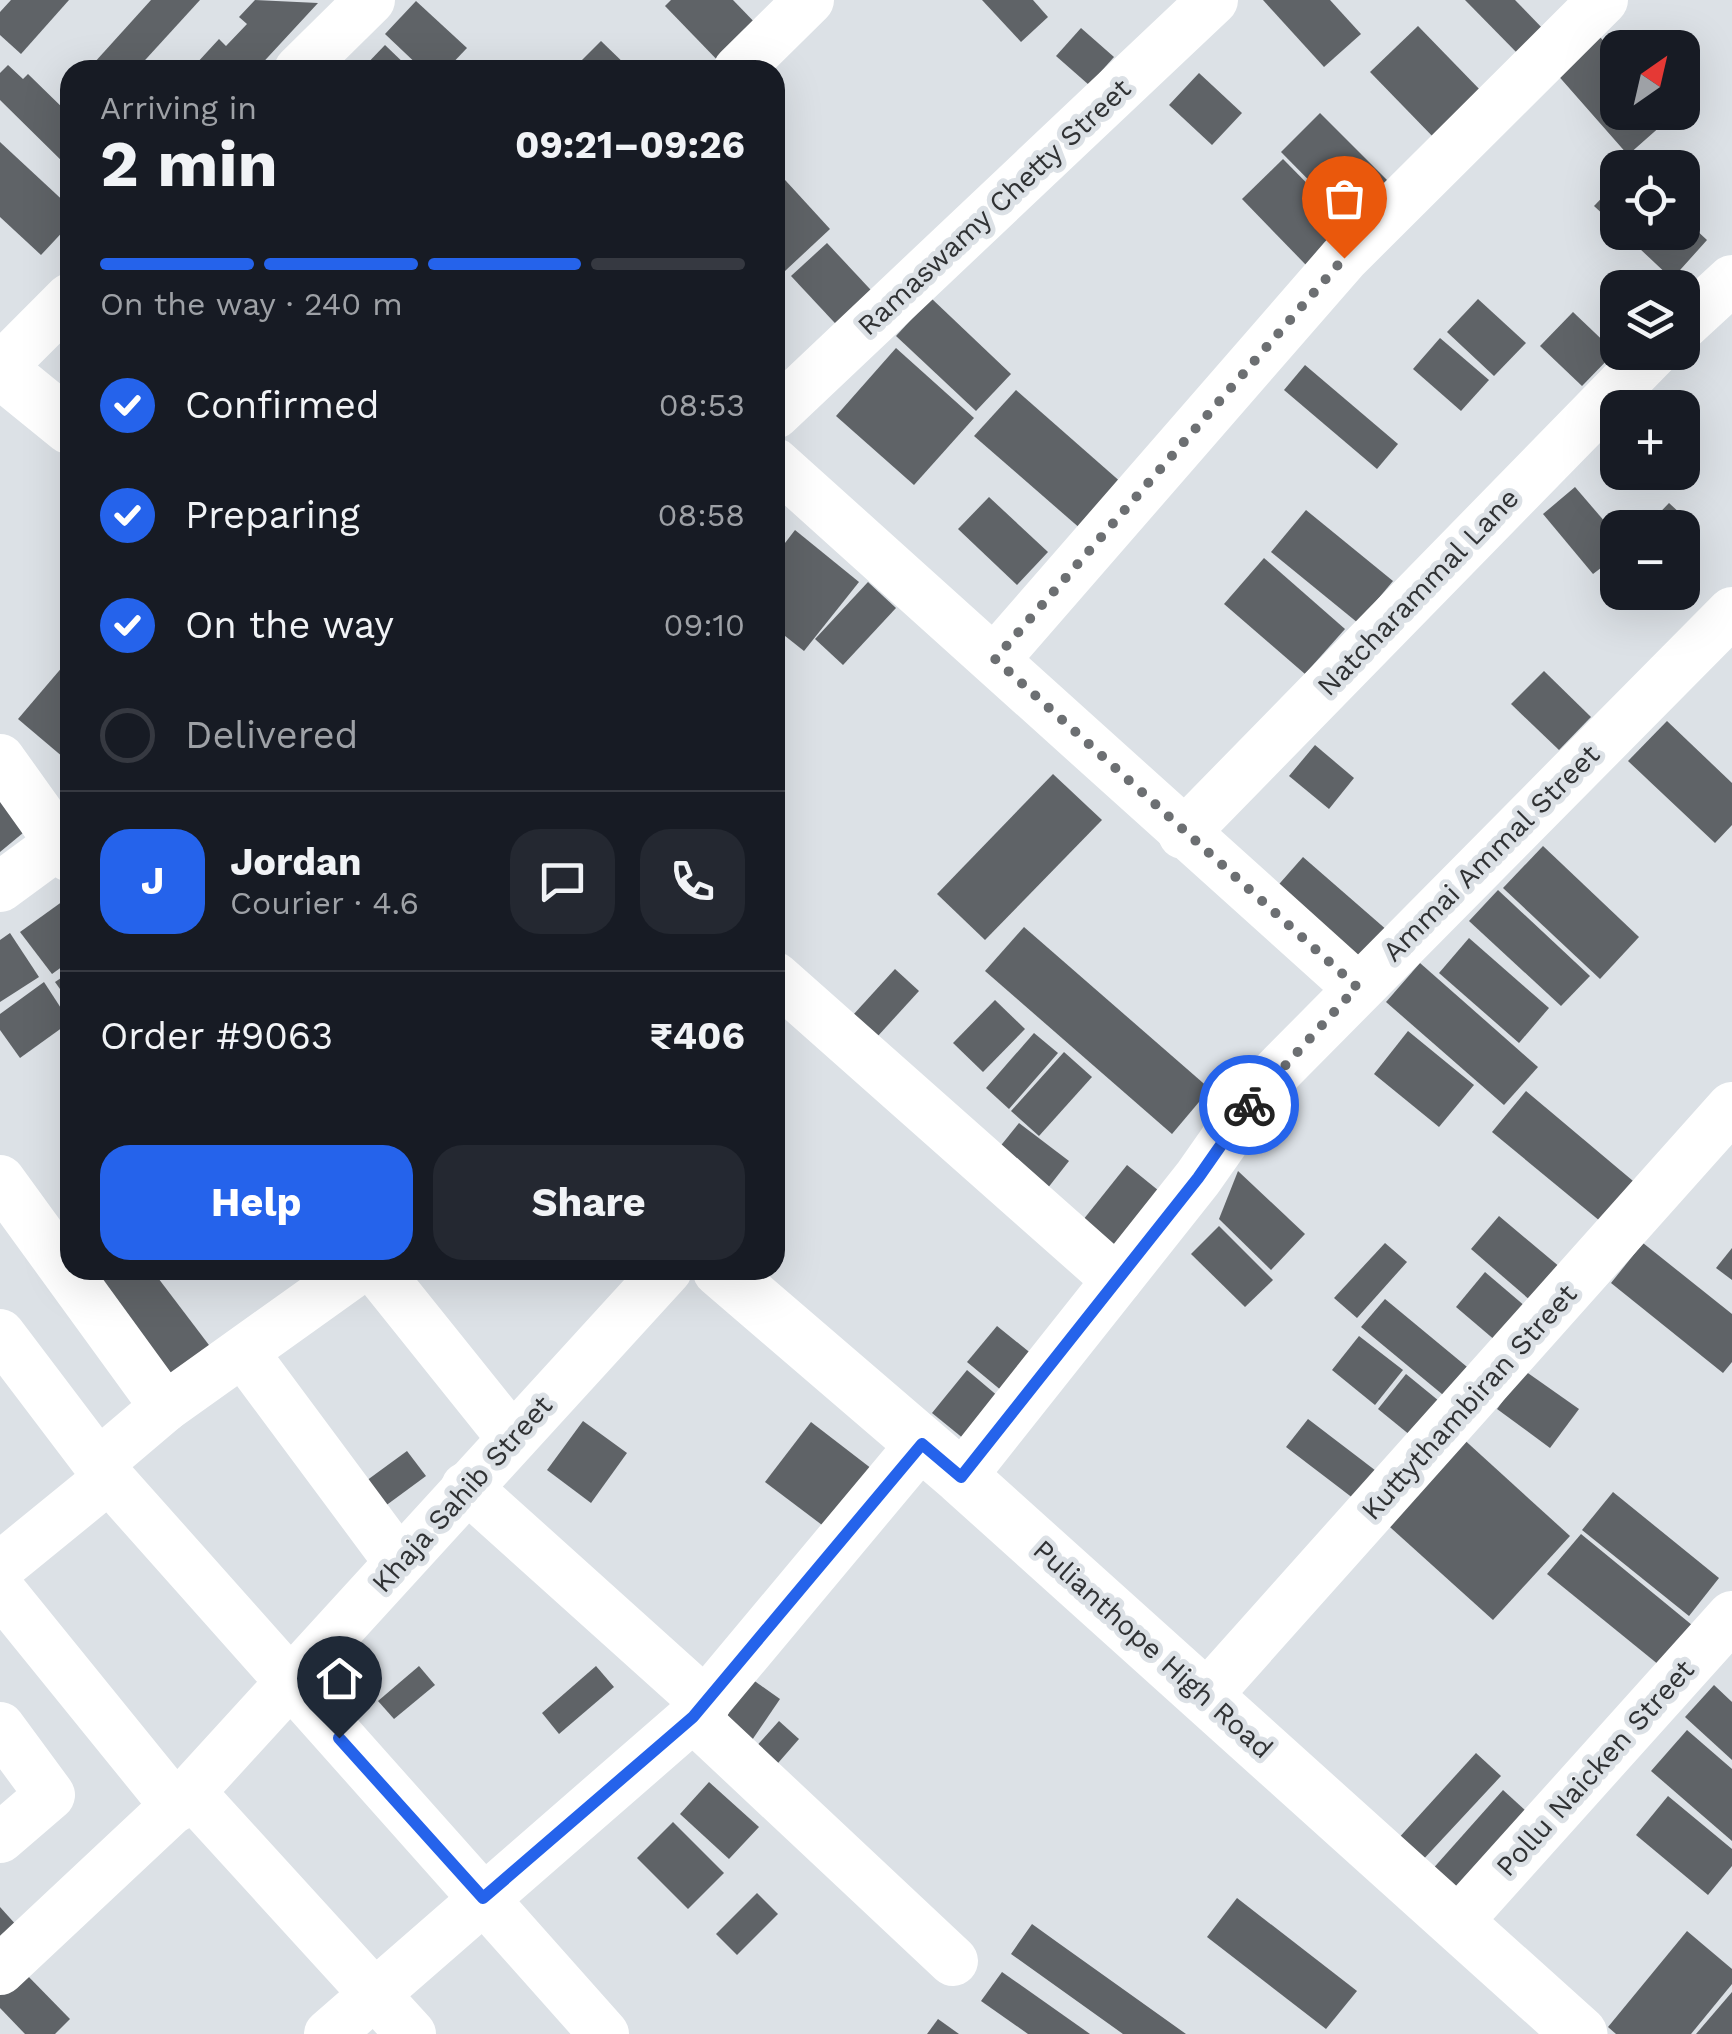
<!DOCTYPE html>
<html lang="en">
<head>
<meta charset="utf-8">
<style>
	:root { --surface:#171b24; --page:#242831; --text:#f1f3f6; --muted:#9ea1a6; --line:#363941; --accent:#2563eb }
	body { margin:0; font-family:"Work Sans",sans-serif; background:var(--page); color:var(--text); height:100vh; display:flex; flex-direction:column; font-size:38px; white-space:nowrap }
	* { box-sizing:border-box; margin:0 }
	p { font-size:32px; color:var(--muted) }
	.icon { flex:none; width:55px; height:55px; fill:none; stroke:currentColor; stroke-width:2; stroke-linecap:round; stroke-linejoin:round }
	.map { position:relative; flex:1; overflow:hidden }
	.side { position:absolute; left:60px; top:60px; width:725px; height:1220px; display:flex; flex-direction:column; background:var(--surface); border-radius:30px; box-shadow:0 10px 40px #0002 }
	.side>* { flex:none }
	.needle { width:65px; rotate:34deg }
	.controls { position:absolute; left:1600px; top:30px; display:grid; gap:20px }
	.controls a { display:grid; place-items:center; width:100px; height:100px; border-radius:20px; background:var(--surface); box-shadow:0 10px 40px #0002; font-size:50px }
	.pin { position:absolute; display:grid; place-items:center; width:85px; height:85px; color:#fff; margin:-102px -42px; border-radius:50% 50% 50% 0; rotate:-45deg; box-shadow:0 0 10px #0007 }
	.pin .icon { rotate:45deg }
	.courier { position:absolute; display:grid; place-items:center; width:100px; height:100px; margin:-50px; border:8px solid #2563eb; border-radius:50%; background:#fff; color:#222; box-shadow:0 2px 12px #0007 }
	.head em { font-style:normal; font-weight:700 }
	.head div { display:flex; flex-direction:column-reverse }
	.head { display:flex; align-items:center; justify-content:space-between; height:170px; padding:0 40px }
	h1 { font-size:65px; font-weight:700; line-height:75px }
	.bar { display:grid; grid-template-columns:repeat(4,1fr); gap:15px 10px; align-content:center; height:120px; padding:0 40px }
	.bar i { height:12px; border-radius:8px; background:var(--line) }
	.bar .selected { background:var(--accent) }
	.bar p { grid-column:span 4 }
	.line { display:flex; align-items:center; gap:25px; padding:0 40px; border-top:2px solid var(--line) }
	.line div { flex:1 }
	.round { display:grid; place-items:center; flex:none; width:105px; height:105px; border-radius:30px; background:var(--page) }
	ol { padding:0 40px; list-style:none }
	li { display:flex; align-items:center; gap:30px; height:110px }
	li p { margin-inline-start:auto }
	li .icon { padding:10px; border-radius:50%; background:var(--accent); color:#fff; stroke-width:4 }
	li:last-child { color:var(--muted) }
	li i { width:55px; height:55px; border:5px solid var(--line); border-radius:50% }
	.action { display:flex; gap:20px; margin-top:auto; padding:20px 40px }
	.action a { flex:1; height:115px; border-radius:30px; background:var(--accent); color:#fff; font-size:40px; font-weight:700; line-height:115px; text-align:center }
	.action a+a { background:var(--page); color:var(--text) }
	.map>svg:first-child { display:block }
	.building { fill:#5f6367 }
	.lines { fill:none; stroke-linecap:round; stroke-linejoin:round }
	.minor { stroke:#fff; stroke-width:50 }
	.major { stroke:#fff; stroke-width:55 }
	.done { stroke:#6c6f72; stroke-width:10; stroke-dasharray:0 18 }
	.route { stroke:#2563eb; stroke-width:12 }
	.labels { text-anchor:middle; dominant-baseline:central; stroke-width:10; stroke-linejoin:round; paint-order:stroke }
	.street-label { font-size:28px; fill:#303234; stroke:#dce1e6 }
</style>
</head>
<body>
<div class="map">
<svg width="1732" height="2034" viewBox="0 0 1732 2034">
	<rect width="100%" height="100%" fill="#dce1e6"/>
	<g class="building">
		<polygon points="11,0 69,0 21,54 0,35 0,12"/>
		<polygon points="151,0 200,0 136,70 102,70 94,63"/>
		<polygon points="255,0 318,3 256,70 204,70 196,64 219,39 226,46 247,24 239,17"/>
		<polygon points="671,0 733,0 762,30 724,67 665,6"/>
		<polygon points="982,0 1033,0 1048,17 1021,42"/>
		<polygon points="1263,0 1330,0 1361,34 1324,67"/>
		<polygon points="1465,0 1515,0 1547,33 1522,58"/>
		<polygon points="416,1 467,48 446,70 423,70 385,34"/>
		<polygon points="1418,26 1485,95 1437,141 1370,72"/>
		<polygon points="1081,28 1114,57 1089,85 1056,56"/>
		<polygon points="1598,35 1618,56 1618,112 1667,112 1671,117 1628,155 1555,72"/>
		<polygon points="601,41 631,70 572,70"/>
		<polygon points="385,45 411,70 361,70"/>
		<polygon points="8,65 23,79 28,74 70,115 70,169 0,100 0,73"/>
		<polygon points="1199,73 1242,113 1212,145 1169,105"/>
		<polygon points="1320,113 1392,185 1352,224 1281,152"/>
		<polygon points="0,142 70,207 70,224 41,255 0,217"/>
		<polygon points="1283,159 1348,225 1306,265 1242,199"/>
		<polygon points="775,169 830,229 785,271 775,261"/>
		<polygon points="1618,181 1618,228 1594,206"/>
		<polygon points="1682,217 1707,240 1672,279 1622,232 1682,232"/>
		<polygon points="827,243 883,303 847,336 791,276"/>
		<polygon points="931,298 1011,374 976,411 896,336"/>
		<polygon points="1478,299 1526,343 1494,376 1447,332"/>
		<polygon points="1573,312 1615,352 1582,386 1540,346"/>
		<polygon points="1440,338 1489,380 1461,411 1413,369"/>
		<polygon points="896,348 974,418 914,485 836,416"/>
		<polygon points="1305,365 1398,444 1377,469 1284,390"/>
		<polygon points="1016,390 1123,484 1082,530 974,436"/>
		<polygon points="1575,487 1618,537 1618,555 1593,574 1543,514"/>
		<polygon points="989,497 1048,552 1017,585 958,529"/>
		<polygon points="1669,503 1696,528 1682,542 1682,528 1645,528"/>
		<polygon points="1306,510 1393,581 1358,623 1271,552"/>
		<polygon points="795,530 859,582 804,651 775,628 775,556"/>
		<polygon points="1264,558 1345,629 1305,674 1224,604"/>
		<polygon points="868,582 896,608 843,665 815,639"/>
		<polygon points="64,665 70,670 70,763 18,719"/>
		<polygon points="1544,671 1591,717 1559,750 1511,704"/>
		<polygon points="1667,721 1732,783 1732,825 1715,843 1628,761"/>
		<polygon points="1315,745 1354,778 1329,809 1289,776"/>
		<polygon points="1053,774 1102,820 985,940 937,894"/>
		<polygon points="0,798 35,823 0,852"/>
		<polygon points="1543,846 1639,937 1600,979 1503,888"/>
		<polygon points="1303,857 1388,931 1358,965 1273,891"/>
		<polygon points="1498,890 1590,976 1561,1006 1469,921"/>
		<polygon points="70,896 70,961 52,974 20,932"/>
		<polygon points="1024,927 1210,1089 1172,1134 985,971"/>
		<polygon points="10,933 39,977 0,1002 0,940"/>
		<polygon points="1469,938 1549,1008 1519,1043 1439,973"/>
		<polygon points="1420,963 1538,1067 1504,1105 1386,1002"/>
		<polygon points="895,969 919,991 877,1037 853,1015"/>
		<polygon points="70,972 70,1003 55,982"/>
		<polygon points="44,982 70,1022 20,1058 0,1030 0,1014"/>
		<polygon points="995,1000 1025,1029 983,1072 953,1043"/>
		<polygon points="1408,1031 1474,1085 1439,1127 1374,1074"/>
		<polygon points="1034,1033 1058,1053 1009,1109 986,1088"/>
		<polygon points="1064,1052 1092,1077 1039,1136 1011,1111"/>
		<polygon points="1526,1091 1639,1186 1606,1226 1492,1132"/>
		<polygon points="1019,1123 1069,1161 1040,1198 990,1159"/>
		<polygon points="1127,1165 1164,1195 1115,1255 1079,1225"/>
		<polygon points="1238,1171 1305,1234 1271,1270 1219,1219"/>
		<polygon points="1499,1216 1567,1273 1538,1307 1471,1249"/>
		<polygon points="1219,1226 1273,1280 1245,1307 1191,1254"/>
		<polygon points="1385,1243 1407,1262 1357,1318 1334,1298"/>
		<polygon points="1643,1243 1732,1314 1732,1362 1723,1373 1611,1283"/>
		<polygon points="1732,1248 1732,1280 1716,1268"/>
		<polygon points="114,1270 152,1270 212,1349 160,1388 86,1292"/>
		<polygon points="1485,1272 1532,1312 1503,1347 1456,1307"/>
		<polygon points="1385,1299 1472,1371 1448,1399 1361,1327"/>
		<polygon points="997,1326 1033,1355 1002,1391 967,1362"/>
		<polygon points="1359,1336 1403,1370 1375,1405 1332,1370"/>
		<polygon points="967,1370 999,1397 964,1439 932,1413"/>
		<polygon points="1525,1371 1579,1409 1550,1448 1497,1409"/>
		<polygon points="1406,1374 1450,1410 1421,1444 1378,1409"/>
		<polygon points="1308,1419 1384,1477 1362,1505 1286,1447"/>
		<polygon points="583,1421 627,1453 591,1503 547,1470"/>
		<polygon points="811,1422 872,1469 826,1528 765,1482"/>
		<polygon points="1459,1435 1570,1536 1493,1620 1381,1519"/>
		<polygon points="407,1451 426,1476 373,1515 355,1489"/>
		<polygon points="1613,1492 1719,1578 1689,1616 1582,1530"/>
		<polygon points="1581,1534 1692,1625 1659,1665 1547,1574"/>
		<polygon points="419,1666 435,1685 394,1719 378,1701"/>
		<polygon points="596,1666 614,1687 559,1734 542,1713"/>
		<polygon points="749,1677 780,1699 746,1749 715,1727"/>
		<polygon points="1714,1685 1732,1702 1732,1760 1685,1717"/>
		<polygon points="779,1721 799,1739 765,1778 744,1760"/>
		<polygon points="1687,1730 1732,1769 1732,1841 1651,1771"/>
		<polygon points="1476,1753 1501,1776 1420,1863 1396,1841"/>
		<polygon points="709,1782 759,1827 729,1859 680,1814"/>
		<polygon points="1503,1790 1536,1820 1463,1902 1430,1872"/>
		<polygon points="1668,1796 1732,1849 1732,1866 1708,1895 1636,1835"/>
		<polygon points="673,1822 724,1873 688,1909 637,1858"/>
		<polygon points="757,1893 778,1914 737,1955 716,1934"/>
		<polygon points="1237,1898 1357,1991 1326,2029 1207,1937"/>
		<polygon points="0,1907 27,1937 0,1962"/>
		<polygon points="1032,1924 1057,1942 1186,2034 1123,2034 1011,1954"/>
		<polygon points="1687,1931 1732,1969 1732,1984 1691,2034 1616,2034 1608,2027"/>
		<polygon points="23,1971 70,2019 55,2034 25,2034 0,2008 0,1993"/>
		<polygon points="1002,1972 1090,2034 1028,2034 981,2001"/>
		<polygon points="1732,1992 1732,2034 1696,2034"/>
		<polygon points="938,2019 959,2034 927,2034"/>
	</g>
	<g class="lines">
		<g class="minor">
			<polyline points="299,70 370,0"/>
			<polyline points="738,70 809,0"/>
			<polyline points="1682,326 1732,280"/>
			<polyline points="0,368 70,298"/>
			<polyline points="775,414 1213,0"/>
			<polyline points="775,463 1357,987"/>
			<polyline points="995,659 1344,258 1603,0"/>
			<polyline points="0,759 70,857"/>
			<polyline points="1183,834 1654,352"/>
			<polyline points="0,887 60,843"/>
			<polyline points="775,977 1117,1280"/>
			<polyline points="0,1180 165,1407"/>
			<polyline points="377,1270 511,1437"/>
			<polyline points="0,1334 109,1478 604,2034"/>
			<polyline points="243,1352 399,1562"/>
			<polyline points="99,1463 165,1407 357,1270"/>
			<polyline points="961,1477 1198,1178 1261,1088 1732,612"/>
			<polyline points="466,1487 706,1703"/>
			<polyline points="0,1567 109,1478"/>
			<polyline points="0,1590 176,1807"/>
			<polyline points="1206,1696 1732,1107"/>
			<polyline points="693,1717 953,1961"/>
			<polyline points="0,1727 50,1795 0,1838"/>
			<polyline points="190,1792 411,2034"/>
			<polyline points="1458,1921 1732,1616"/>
			<polyline points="0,1970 190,1792 667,1270"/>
			<polyline points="329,2034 693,1717 922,1443"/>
		</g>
		<g class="major">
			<polyline points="0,370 70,427"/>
			<polyline points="720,1270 961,1477 1580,2034"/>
		</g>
	</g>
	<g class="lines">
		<polyline class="done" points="1249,1105 1357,987 995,659 1344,258"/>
		<polyline class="route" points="339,1738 483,1898 693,1717 922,1444 961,1477 1198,1178 1249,1105"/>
	</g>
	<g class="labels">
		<g class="street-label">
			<text transform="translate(994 207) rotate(-43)">Ramaswamy Chetty Street</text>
			<text transform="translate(1418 592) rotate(-46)">Natcharammal Lane</text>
			<text transform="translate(1491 853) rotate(-45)">Ammai Ammal Street</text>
			<text transform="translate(1469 1402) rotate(-48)">Kuttythambiran Street</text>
			<text transform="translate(462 1494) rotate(-48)">Khaja Sahib Street</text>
			<text transform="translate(1153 1649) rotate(42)">Pulianthope High Road</text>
			<text transform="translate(1595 1768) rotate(-48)">Pollu Naicken Street</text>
		</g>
	</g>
</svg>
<div class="controls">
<a><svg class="needle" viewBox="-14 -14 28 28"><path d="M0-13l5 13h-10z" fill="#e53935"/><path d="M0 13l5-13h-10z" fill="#9ea1a6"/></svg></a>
<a><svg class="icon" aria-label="locate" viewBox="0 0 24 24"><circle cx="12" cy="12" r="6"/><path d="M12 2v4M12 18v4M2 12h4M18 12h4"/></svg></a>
<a><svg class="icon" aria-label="layers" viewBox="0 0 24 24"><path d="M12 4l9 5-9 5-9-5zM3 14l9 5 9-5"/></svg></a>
<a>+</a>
<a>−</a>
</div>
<div class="pin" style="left:1344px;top:258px;background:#ea580c"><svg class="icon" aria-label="bag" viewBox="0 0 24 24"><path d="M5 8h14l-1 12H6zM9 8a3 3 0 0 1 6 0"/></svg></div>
<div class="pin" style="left:339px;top:1738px;background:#1f2937"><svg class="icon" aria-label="home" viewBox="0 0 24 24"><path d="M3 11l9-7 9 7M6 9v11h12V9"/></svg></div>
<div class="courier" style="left:1249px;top:1105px"><svg class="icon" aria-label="bike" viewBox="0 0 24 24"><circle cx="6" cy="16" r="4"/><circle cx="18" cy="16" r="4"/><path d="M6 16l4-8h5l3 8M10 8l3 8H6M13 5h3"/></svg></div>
<section class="side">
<div class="head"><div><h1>2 min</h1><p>Arriving in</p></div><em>09:21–09:26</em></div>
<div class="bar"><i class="selected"></i><i class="selected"></i><i class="selected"></i><i></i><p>On the way · 240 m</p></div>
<ol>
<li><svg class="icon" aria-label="check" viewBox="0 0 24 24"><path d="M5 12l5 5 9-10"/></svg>Confirmed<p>08:53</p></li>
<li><svg class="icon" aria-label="check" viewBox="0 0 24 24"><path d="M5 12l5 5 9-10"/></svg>Preparing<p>08:58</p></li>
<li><svg class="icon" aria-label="check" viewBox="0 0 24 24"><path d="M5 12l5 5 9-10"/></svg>On the way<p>09:10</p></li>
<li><i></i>Delivered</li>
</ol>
<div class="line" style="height:180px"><b class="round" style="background:var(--accent);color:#fff">J</b><div><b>Jordan</b><p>Courier · 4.6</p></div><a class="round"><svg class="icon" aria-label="chat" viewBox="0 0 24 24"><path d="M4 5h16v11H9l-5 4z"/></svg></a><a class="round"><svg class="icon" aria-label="phone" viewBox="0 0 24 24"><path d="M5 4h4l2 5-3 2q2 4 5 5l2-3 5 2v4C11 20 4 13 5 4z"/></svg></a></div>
<div class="line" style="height:130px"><div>Order #9063</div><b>₹406</b></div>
<div class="action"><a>Help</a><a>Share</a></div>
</section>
</div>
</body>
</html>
